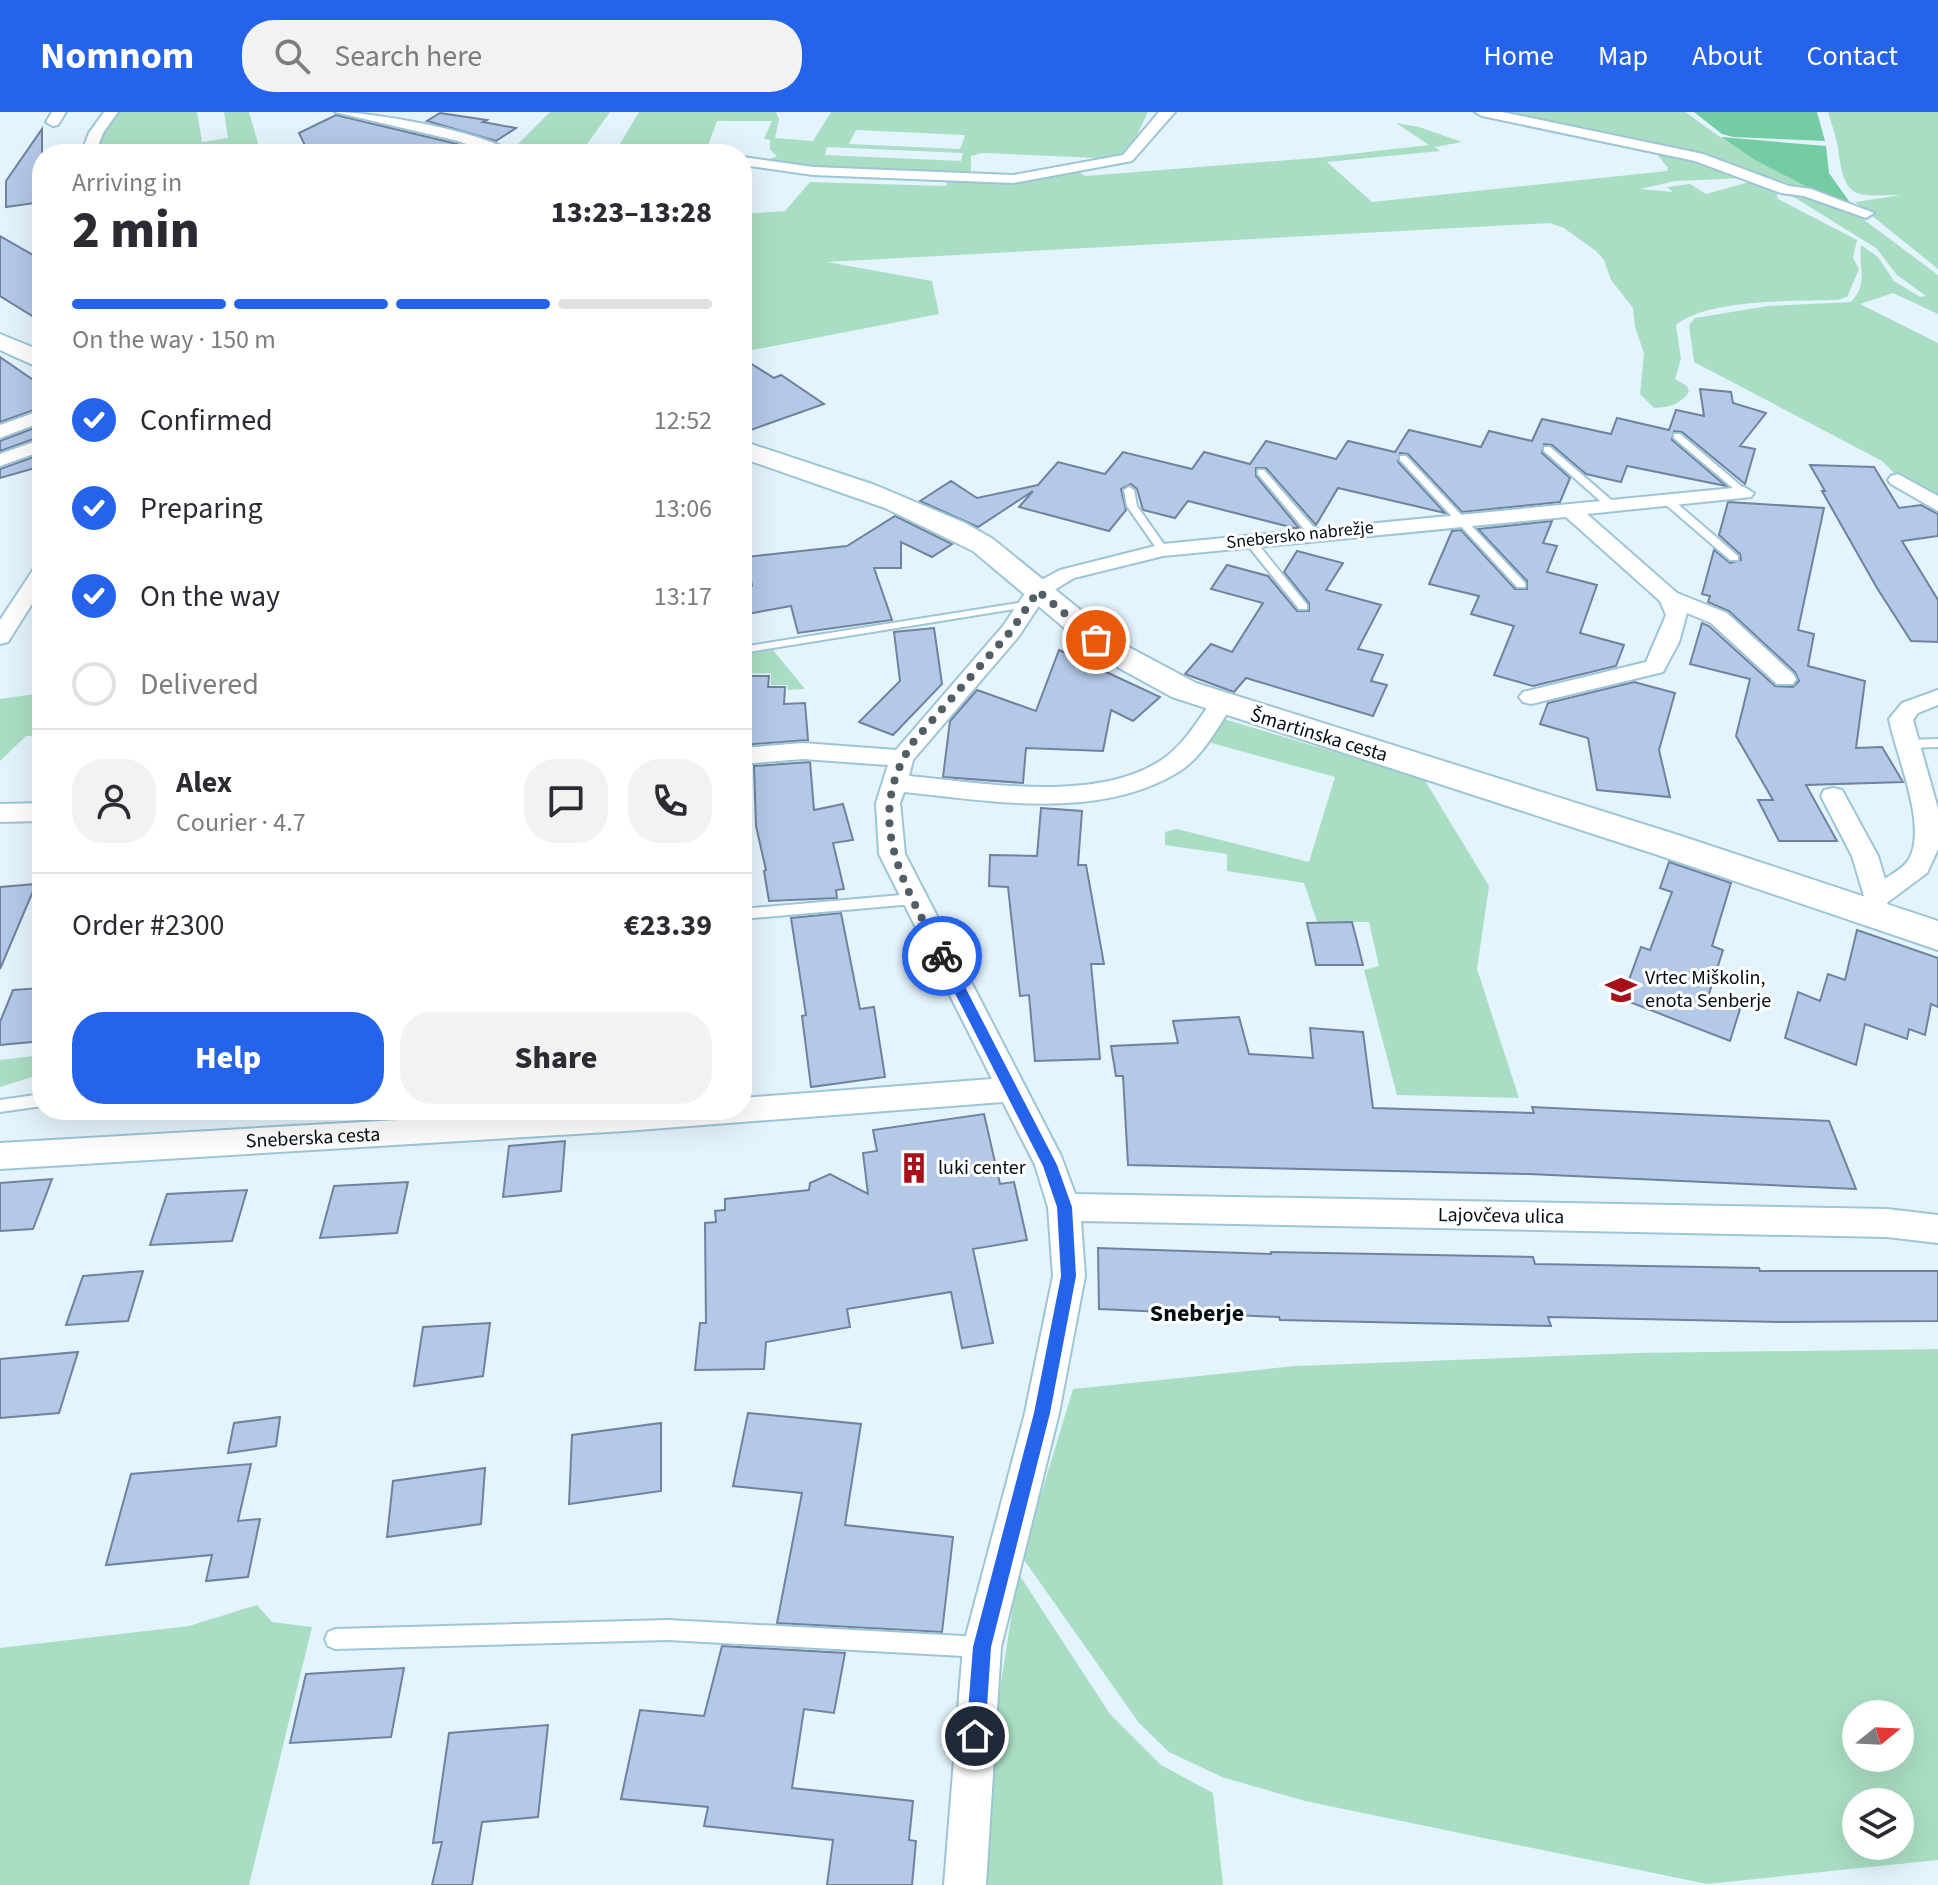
<!DOCTYPE html>
<html lang="en">
<head>
<meta charset="utf-8">
<style>
	:root { --surface:#fff; --page:#f2f2f3; --text:#2b2b33; --muted:#7c7c81; --line:#e1e1e2; --accent:#2563eb }
	body { margin:0; font-family:"Source Sans 3",sans-serif; background:var(--page); color:var(--text); height:100vh; display:flex; flex-direction:column; font-size:30px; white-space:nowrap }
	* { box-sizing:border-box; margin:0 }
	p { font-size:26px; color:var(--muted) }
	.icon { flex:none; width:44px; height:44px; fill:none; stroke:currentColor; stroke-width:2; stroke-linecap:round; stroke-linejoin:round }
	.map { position:relative; flex:1; overflow:hidden }
	.panel { position:absolute; left:32px; top:32px; width:720px; height:976px; display:flex; flex-direction:column; background:var(--surface); border-radius:32px; box-shadow:0 8px 32px #0002 }
	.panel>* { flex:none }
	.needle { width:52px; rotate:72deg }
	.tools { position:absolute; left:1842px; top:1588px; display:grid; gap:16px }
	.tools a { display:grid; place-items:center; width:72px; height:72px; border-radius:50%; background:var(--surface); box-shadow:0 8px 32px #0002; font-size:40px }
	.pin { position:absolute; display:grid; place-items:center; width:68px; height:68px; color:#fff; margin:-34px; border:4px solid #fff; border-radius:50%; box-shadow:0 2px 8px #0007 }
	.courier { position:absolute; display:grid; place-items:center; width:80px; height:80px; margin:-40px; border:6px solid #2563eb; border-radius:50%; background:#fff; color:#222; box-shadow:0 2px 10px #0007 }
	.headline em { font-style:normal; font-weight:800 }
	.headline div { display:flex; flex-direction:column-reverse }
	.headline { display:flex; align-items:center; justify-content:space-between; height:136px; padding:0 40px }
	h1 { font-size:52px; font-weight:800; line-height:60px }
	.bar { display:grid; grid-template-columns:repeat(4,1fr); gap:12px 8px; align-content:center; height:96px; padding:0 40px }
	.bar i { height:10px; border-radius:6px; background:var(--line) }
	.bar .selected { background:var(--accent) }
	.bar p { grid-column:span 4 }
	.line { display:flex; align-items:center; gap:20px; padding:0 40px; border-top:2px solid var(--line) }
	.line div { flex:1 }
	.round { display:grid; place-items:center; flex:none; width:84px; height:84px; border-radius:32px; background:var(--page) }
	ol { padding:0 40px; list-style:none }
	li { display:flex; align-items:center; gap:24px; height:88px }
	li p { margin-inline-start:auto }
	li .icon { padding:8px; border-radius:50%; background:var(--accent); color:#fff; stroke-width:4 }
	li:last-child { color:var(--muted) }
	li i { width:44px; height:44px; border:4px solid var(--line); border-radius:50% }
	.action { display:flex; gap:16px; margin-top:auto; padding:16px 40px }
	.action a { flex:1; height:92px; border-radius:32px; background:var(--accent); color:#fff; font-size:32px; font-weight:800; line-height:92px; text-align:center }
	.action a+a { background:var(--page); color:var(--text) }
	header { display:flex; align-items:center; gap:48px; box-sizing:border-box; height:112px; padding:0 40px; background:var(--accent); color:#fff }
	header strong { font-size:38px }
	nav { display:flex; gap:44px; margin-inline-start:auto; font-size:28px }
	.search { width:560px; height:72px; background:var(--page); display:flex; align-items:center; gap:20px; box-sizing:border-box; padding:0 28px; border-radius:32px; color:var(--muted); font-size:30px }
	.map>svg:first-child { display:block }
	.green { fill:#aadec4; fill-rule:evenodd }
	.forest { fill:#74cca5 }
	.building { fill:#b4c9e8; stroke:#6f829e; stroke-width:2 }
	.lines { fill:none; stroke-linecap:round; stroke-linejoin:round }
	.lane-casing { stroke:#9dc5d6; stroke-width:4 }
	.street-casing { stroke:#9dc5d6; stroke-width:4 }
	.secondary-casing { stroke:#9dc5d6; stroke-width:4 }
	.lane { fill:#fff; fill-rule:evenodd }
	.street { fill:#fff; fill-rule:evenodd }
	.secondary { fill:#fff; fill-rule:evenodd }
	.route { fill:#2563eb }
	.done { stroke:#515e65; stroke-width:8; stroke-dasharray:0 14.4 }
	.labels { text-anchor:middle; dominant-baseline:central; stroke-width:6; stroke-linejoin:round; paint-order:stroke }
	.far-street-label { font-size:18px; fill:#020d14; stroke:#fff }
	.street-label { font-size:20px; fill:#020d14; stroke:#fff }
	.poi-label { font-size:20px; fill:#020d14; stroke:#fff; text-anchor:start }
	.quarter-label { font-size:24px; font-weight:bold; fill:#020d14; stroke:#fff }
</style>
</head>
<body>
<header>
<strong>Nomnom</strong>
<div class="search"><svg class="icon" aria-label="search" viewBox="0 0 24 24"><circle cx="10" cy="10" r="6"/><path d="M15 15l6 6"/></svg>Search here</div>
<nav><a>Home</a><a>Map</a><a>About</a><a>Contact</a></nav>
</header>
<div class="map">
<svg width="1938" height="1773" viewBox="0 0 1938 1773">
	<rect width="100%" height="100%" fill="#e4f4fc"/>
	<g class="green">
		<polygon points="119,0 197,0 202,30 228,26 224,0 249,0 261,42 95,42 99,26"/>
		<polygon points="550,0 610,0 580,42 510,40"/>
		<path d="M 639,0 L 776,0 L 779,7 L 775,26 L 813,29 L 831,0 L 1148,0 L 1130,38 L 1119,47 L 982,41 L 971,44 L 971,63 C 935,62 793,63 770,47 L 777,44 L 770,38 L 770,28 L 764,27 L 772,9 L 717,9 L 705,42 L 614,42 ZM 856,18 L 964,23 L 965,24 L 960,37 L 849,32 ZM 827,35 L 962,41 L 963,42 L 961,49 L 825,43 Z"/>
		<path d="M 1487,0 L 1686,0 C 1724,30 1764,53 1807,75 L 1810,79 L 1732,53 Z"/>
		<path d="M 1828,0 L 1938,0 L 1938,157 L 1855,90 L 1901,83 C 1861,83 1845,91 1839,43 C 1838,29 1832,14 1828,0 Z"/>
		<path d="M 1396,11 L 1419,15 L 1462,30 L 1435,35 L 1440,39 L 1327,50 L 1372,90 L 1667,59 L 1668,56 L 1652,36 L 1747,66 L 1675,69 L 1640,77 L 1673,80 L 1667,75 L 1690,72 L 1706,82 L 1749,70 L 1759,69 L 1775,75 L 1778,87 L 1857,128 L 1853,146 L 1859,157 L 1847,185 L 1837,188 C 1796,189 1707,187 1676,213 L 1681,247 L 1675,267 L 1687,274 L 1689,280 C 1679,293 1671,295 1654,296 L 1640,282 L 1644,241 L 1635,215 L 1633,196 L 1611,168 L 1604,148 L 1596,139 L 1564,116 L 1550,111 L 827,150 L 932,169 L 939,202 L 742,240 L 742,102 L 785,99 L 810,70 L 946,74 L 948,66 L 1026,68 L 1079,60 L 1085,64 L 1315,46 L 1429,33 Z"/>
		<path d="M 1794,79 L 1855,101 L 1938,163 L 1938,202 L 1893,181 L 1860,192 L 1938,231 L 1938,389 L 1896,363 L 1882,349 L 1694,250 L 1689,213 L 1695,206 L 1768,194 L 1851,190 C 1869,171 1858,155 1861,133 L 1878,145 L 1894,169 L 1920,185 L 1926,184 L 1897,163 L 1876,136 L 1787,81 Z"/>
		<polygon points="773,538 805,577 788,578 787,573 771,573 771,561 742,562 742,543"/>
		<polygon points="42,581 42,623 26,624 0,649 0,587"/>
		<polygon points="1224,607 1424,667 1489,774 1477,857 1519,986 1397,983 1364,858 1379,854 1369,810 1317,810 1304,771 1227,759 1227,742 1165,733 1165,720 1177,717 1309,750 1335,665 1208,630 1211,620"/>
		<polygon points="42,943 42,962 0,975 0,948"/>
		<path d="M 1938,1237 L 1938,1748 L 1707,1772 L 1305,1689 L 1222,1665 L 1169,1640 L 1139,1611 L 1022,1445 L 1073,1277 L 1295,1254 L 1637,1241 ZM 1856,1602 L 1900,1602 L 1900,1646 L 1856,1646 ZM 1856,1690 L 1900,1690 L 1900,1734 L 1856,1734 Z"/>
		<polygon points="1018,1461 1110,1602 1161,1653 1213,1681 1223,1773 983,1773 995,1610"/>
		<polygon points="257,1493 272,1510 312,1515 249,1773 0,1773 0,1536 189,1514"/>
	</g>
	<g class="forest">
		<polygon points="1694,0 1817,0 1825,29 1733,25 1722,22"/>
		<polygon points="1721,25 1826,34 1829,61 1851,92 1810,79 1807,75 1755,48"/>
	</g>
	<g class="building">
		<polygon points="440,1 487,8 483,10 516,16 496,29 427,9"/>
		<polygon points="336,3 457,32 478,40 309,42 299,21"/>
		<polygon points="42,17 42,90 6,95 6,69"/>
		<polygon points="0,124 40,147 42,210 0,184"/>
		<polygon points="0,245 42,274 42,295 0,310"/>
		<polygon points="742,246 774,266 781,263 824,292 742,321"/>
		<polygon points="1700,277 1731,280 1733,291 1766,301 1740,334 1755,337 1745,372 1682,320 1674,319 1672,328 1726,374 1627,354 1621,370 1586,362 1552,333 1544,332 1542,341 1570,366 1560,390 1462,400 1408,342 1400,341 1398,350 1445,401 1338,376 1316,413 1266,356 1256,356 1256,364 1299,416 1294,416 1188,389 1175,406 1143,398 1137,377 1131,372 1121,377 1126,398 1109,419 1019,395 1033,379 978,415 920,389 951,369 977,386 1038,373 1058,350 1105,362 1123,340 1192,357 1204,340 1250,352 1266,329 1336,347 1348,329 1395,340 1409,318 1481,335 1489,319 1532,329 1542,307 1611,322 1617,306 1669,318 1676,298 1704,304"/>
		<polygon points="42,313 42,324 0,339 0,329"/>
		<polygon points="42,342 42,354 0,366 0,357"/>
		<polygon points="1810,353 1874,355 1899,396 1921,393 1938,402 1938,424 1902,429 1938,488 1938,530 1911,529 1877,476 1822,379 1825,379"/>
		<polygon points="1728,390 1824,396 1798,518 1814,522 1808,554 1865,569 1856,636 1882,635 1903,670 1806,673 1837,729 1779,729 1758,688 1773,688 1736,624 1750,567 1690,552 1702,511 1709,514 1775,574 1793,575 1799,569 1795,560 1729,499 1708,490 1710,484 1702,482 1714,438 1730,451 1741,448 1740,442 1719,423"/>
		<polygon points="895,404 952,432 932,445 901,430 901,456 874,456 892,508 798,521 791,494 742,503 742,476 752,474 746,445 847,434"/>
		<polygon points="1552,409 1543,431 1557,434 1547,460 1597,473 1580,521 1624,533 1616,554 1533,574 1494,563 1514,514 1471,502 1479,484 1429,472 1452,419 1461,418 1515,477 1527,477 1527,469 1478,417"/>
		<polygon points="1297,439 1343,451 1326,478 1381,493 1358,537 1383,543 1371,569 1387,573 1373,604 1246,566 1234,580 1185,562 1211,532 1232,540 1263,491 1211,477 1227,453 1268,464 1297,499 1309,499 1309,491 1284,460"/>
		<polygon points="934,516 942,572 893,623 859,610 900,569 894,520"/>
		<polygon points="1059,538 1160,585 1133,609 1111,598 1103,639 1026,636 1023,671 943,665 950,609 977,578 1036,599"/>
		<polygon points="742,564 769,564 768,575 785,575 784,592 805,591 808,628 742,633"/>
		<polygon points="1634,570 1675,581 1659,638 1670,685 1597,678 1588,626 1540,612 1548,591"/>
		<polygon points="810,650 814,698 843,692 853,728 833,731 844,777 836,778 837,786 769,789 764,759 766,758 756,714 754,654"/>
		<polygon points="1041,696 1082,699 1078,753 1086,753 1104,852 1091,852 1100,947 1035,949 1029,883 1020,884 1008,775 989,774 990,743 1037,744"/>
		<polygon points="1669,750 1731,771 1712,834 1723,838 1708,885 1740,897 1730,929 1622,887 1641,835 1650,838 1672,780 1660,776"/>
		<polygon points="36,772 0,857 0,775"/>
		<polygon points="841,801 860,897 874,895 885,965 811,975 802,904 806,903 791,806"/>
		<polygon points="1352,810 1363,853 1316,853 1307,811"/>
		<polygon points="1857,818 1938,846 1938,895 1931,892 1925,923 1909,917 1907,927 1865,912 1856,953 1785,926 1798,880 1820,889 1828,862 1845,868"/>
		<polygon points="42,876 42,929 0,933 0,910 13,878"/>
		<polygon points="1239,905 1249,942 1313,946 1310,916 1363,920 1373,996 1534,1001 1532,995 1829,1009 1856,1077 1529,1062 1128,1053 1123,964 1116,964 1111,934 1178,931 1173,909"/>
		<polygon points="984,1002 1000,1072 1014,1070 1027,1128 973,1137 993,1231 962,1236 951,1180 847,1197 850,1215 766,1230 764,1257 695,1258 700,1211 706,1211 705,1111 716,1110 715,1099 725,1098 725,1087 809,1078 810,1071 830,1062 868,1082 863,1041 877,1039 873,1018"/>
		<polygon points="565,1029 561,1079 503,1085 509,1034"/>
		<polygon points="52,1067 33,1117 0,1119 0,1071"/>
		<polygon points="408,1070 397,1121 320,1126 334,1074"/>
		<polygon points="247,1078 232,1129 150,1133 167,1082"/>
		<polygon points="1098,1136 1271,1142 1271,1140 1533,1145 1535,1152 1759,1156 1760,1159 1938,1159 1938,1209 1779,1210 1548,1205 1551,1214 1280,1208 1279,1205 1099,1197"/>
		<polygon points="143,1159 128,1209 66,1213 83,1164"/>
		<polygon points="490,1211 483,1264 414,1274 423,1215"/>
		<polygon points="78,1240 59,1301 0,1306 0,1247"/>
		<polygon points="748,1301 861,1312 845,1413 953,1425 942,1520 777,1511 802,1381 733,1374"/>
		<polygon points="280,1305 276,1334 228,1341 234,1311"/>
		<polygon points="661,1311 661,1379 569,1392 572,1323"/>
		<polygon points="251,1352 238,1409 260,1407 248,1465 206,1469 212,1443 106,1453 131,1362"/>
		<polygon points="485,1356 481,1412 387,1425 393,1369"/>
		<polygon points="722,1534 845,1541 834,1601 804,1597 792,1676 913,1689 909,1728 916,1729 912,1773 827,1773 833,1728 704,1714 708,1695 621,1687 640,1598 704,1604"/>
		<polygon points="404,1556 391,1625 290,1631 306,1562"/>
		<polygon points="548,1613 538,1705 482,1710 472,1773 432,1773 442,1730 433,1731 449,1621"/>
	</g>
	<g class="lines">
		<defs>
			<g id="lane">
				<polygon points="1674,322 1680,322 1747,379 1747,383 1741,383 1674,326"/>
				<polygon points="1544,335 1550,335 1616,392 1616,396 1608,396 1544,339"/>
				<polygon points="1400,344 1406,344 1525,471 1525,475 1517,475 1400,348"/>
				<polygon points="1258,358 1264,358 1317,419 1317,423 1309,423 1258,362"/>
				<polygon points="1129,375 1134,378 1137,394 1168,438 1167,440 1159,440 1127,394 1124,378"/>
				<polygon points="1664,387 1672,387 1738,444 1738,448 1730,448 1664,391"/>
				<polygon points="1249,425 1253,426 1307,493 1307,497 1299,497 1245,430 1245,426"/>
				<polygon points="1030,489 1035,492 1034,494 742,541 742,535"/>
				<polygon points="1938,627 1938,635 1906,636 1900,632 1906,628"/>
				<polygon points="913,782 920,787 913,792 742,807 742,797"/>
				<polygon points="42,982 42,994 0,1000 0,988"/>
				<polygon points="668,1508 981,1525 988,1528 991,1535 988,1542 981,1545 668,1528 335,1537 328,1534 325,1527 328,1520 335,1517"/>
			</g>
			<g id="street">
				<polygon points="52,0 66,0 58,13 53,14 46,10"/>
				<polygon points="104,0 118,0 103,21 95,42 81,42 89,21"/>
				<path d="M 335,0 C 371,0 488,20 514,42 L 493,42 L 458,29 Z"/>
				<polygon points="1159,0 1175,0 1132,49 1013,71 813,63 742,53 742,45 813,55 1013,63 1123,43"/>
				<polygon points="1475,0 1502,0 1703,42 1789,74 1811,77 1874,101 1866,106 1804,84 1781,81 1695,49 1482,4"/>
				<polygon points="42,298 42,310 0,326 0,313"/>
				<polygon points="42,327 42,339 0,354 0,342"/>
				<polygon points="1898,362 1938,384 1938,399 1891,372 1888,368 1891,364"/>
				<path d="M 1744,375 L 1754,381 L 1751,385 L 1587,402 L 1677,481 L 1727,501 L 1793,562 L 1796,567 L 1793,572 L 1777,572 L 1711,511 L 1687,501 L 1679,530 L 1663,560 L 1531,592 L 1523,590 L 1519,585 L 1523,580 L 1646,550 L 1666,503 L 1660,489 L 1566,405 L 1163,444 L 1074,466 L 1046,483 L 1019,524 L 913,648 L 909,664 C 983,671 1103,693 1167,644 C 1186,629 1199,607 1213,587 L 1229,587 L 1233,592 C 1218,615 1203,644 1180,659 C 1100,709 991,689 904,680 L 900,691 L 905,742 L 1061,1044 L 1075,1082 L 1887,1097 L 1938,1103 L 1938,1131 L 1887,1125 L 1081,1109 L 1085,1164 L 1059,1301 L 1001,1535 L 986,1773 L 944,1773 L 963,1535 L 1025,1301 L 1053,1164 L 1048,1095 L 1035,1053 L 1003,990 L 625,1019 L 0,1057 L 0,1031 L 569,998 L 742,998 L 742,986 L 992,967 L 879,742 L 876,691 L 888,653 L 803,647 L 742,652 L 742,636 L 803,631 L 896,638 L 1003,514 L 1030,474 L 1060,458 L 1163,432 Z"/>
				<polygon points="42,453 42,476 8,530 0,532 0,508 35,455"/>
				<path d="M 1938,578 L 1938,593 L 1918,601 L 1913,608 L 1938,697 L 1938,737 L 1927,761 L 1888,790 L 1879,807 L 1870,810 L 1861,807 L 1857,800 L 1864,784 L 1852,744 L 1821,684 L 1824,678 L 1833,676 L 1842,678 L 1878,744 L 1885,767 C 1893,761 1904,756 1909,747 C 1928,714 1896,644 1889,607 L 1902,591 Z"/>
				<polygon points="42,691 42,709 0,710 0,692"/>
			</g>
			<g id="secondary">
				<polygon points="0,222 42,239 42,257 0,238"/>
				<polygon points="742,329 875,373 965,411 993,427 1121,531 1196,571 1681,724 1938,809 1938,838 1655,742 1172,585 1099,545 973,439 885,396 742,346"/>
			</g>
		</defs>
		<use href="#lane" class="lane-casing"/>
		<use href="#street" class="street-casing"/>
		<use href="#secondary" class="secondary-casing"/>
		<use href="#lane" class="lane"/>
		<use href="#street" class="street"/>
		<use href="#secondary" class="secondary"/>
	</g>
	<polygon class="route" points="942,839 949,844 1057,1053 1072,1095 1076,1164 1050,1301 991,1535 985,1624 982,1631 975,1633 969,1631 966,1624 973,1535 1034,1301 1061,1164 1057,1095 1043,1054 936,844"/>
	<g class="lines">
		<path class="done" d="M 942,844 C 904,772 861,707 914,629 L 1011,519 L 1038,479 L 1096,528"/>
	</g>
	<defs>
		<symbol id="school-bare" viewBox="-9 -9 18 18"><path d="M0-5L7-2L0 1L-7-2ZM-4 1L0 2.5L4 1V4Q0 6-4 4Z" fill="#a71019" stroke="#fff" stroke-width="2.5" paint-order="stroke"/></symbol>
		<symbol id="building-bare" viewBox="-9 -9 18 18"><path d="M-4-6H4V6H1V3H-1V6H-4ZM-2.5-4.3h1.7v1.8h-1.7ZM.8-4.3h1.7v1.8H.8ZM-2.5-1h1.7V.8h-1.7ZM.8-1h1.7V.8H.8Z" fill="#a71019" stroke="#fff" stroke-width="2.5" paint-order="stroke"/></symbol>
	</defs>
	<g fill-rule="evenodd">
		<use href="#school-bare" x="1599" y="856" width="44" height="44"/>
		<use href="#building-bare" x="892" y="1034" width="44" height="44"/>
	</g>
	<g class="labels">
		<g class="far-street-label">
			<text transform="translate(1300 423) rotate(-6)">Snebersko nabrežje</text>
		</g>
		<g class="street-label">
			<text transform="translate(1319 623) rotate(17)">Šmartinska cesta</text>
			<text transform="translate(313 1026) rotate(-3)">Sneberska cesta</text>
			<text transform="translate(1501 1104) rotate(1)">Lajovčeva ulica</text>
		</g>
		<g class="poi-label">
			<text x="1645" y="866">Vrtec Miškolin,<tspan x="1645" dy="23">enota Senberje</tspan></text>
			<text x="938" y="1056">luki center</text>
		</g>
		<g class="quarter-label">
			<text x="1197" y="1201">Sneberje</text>
		</g>
	</g>
</svg>
<div class="tools">
<a><svg class="needle" viewBox="-14 -14 28 28"><path d="M0-13l5 13h-10z" fill="#e53935"/><path d="M0 13l5-13h-10z" fill="#7c7c81"/></svg></a>
<a><svg class="icon" aria-label="layers" viewBox="0 0 24 24"><path d="M12 4l9 5-9 5-9-5zM3 14l9 5 9-5"/></svg></a>
</div>
<div class="pin" style="left:1096px;top:528px;background:#ea580c"><svg class="icon" aria-label="bag" viewBox="0 0 24 24"><path d="M5 8h14l-1 12H6zM9 8a3 3 0 0 1 6 0"/></svg></div>
<div class="pin" style="left:975px;top:1624px;background:#1f2937"><svg class="icon" aria-label="home" viewBox="0 0 24 24"><path d="M3 11l9-7 9 7M6 9v11h12V9"/></svg></div>
<div class="courier" style="left:942px;top:844px"><svg class="icon" aria-label="bike" viewBox="0 0 24 24"><circle cx="6" cy="16" r="4"/><circle cx="18" cy="16" r="4"/><path d="M6 16l4-8h5l3 8M10 8l3 8H6M13 5h3"/></svg></div>
<section class="panel">
<div class="headline"><div><h1>2 min</h1><p>Arriving in</p></div><em>13:23–13:28</em></div>
<div class="bar"><i class="selected"></i><i class="selected"></i><i class="selected"></i><i></i><p>On the way · 150 m</p></div>
<ol>
<li><svg class="icon" aria-label="check" viewBox="0 0 24 24"><path d="M5 12l5 5 9-10"/></svg>Confirmed<p>12:52</p></li>
<li><svg class="icon" aria-label="check" viewBox="0 0 24 24"><path d="M5 12l5 5 9-10"/></svg>Preparing<p>13:06</p></li>
<li><svg class="icon" aria-label="check" viewBox="0 0 24 24"><path d="M5 12l5 5 9-10"/></svg>On the way<p>13:17</p></li>
<li><i></i>Delivered</li>
</ol>
<div class="line" style="height:144px"><a class="round"><svg class="icon" aria-label="person" viewBox="0 0 24 24"><circle cx="12" cy="8" r="4"/><path d="M4 21q1-7 8-7t8 7"/></svg></a><div><b>Alex</b><p>Courier · 4.7</p></div><a class="round"><svg class="icon" aria-label="chat" viewBox="0 0 24 24"><path d="M4 5h16v11H9l-5 4z"/></svg></a><a class="round"><svg class="icon" aria-label="phone" viewBox="0 0 24 24"><path d="M5 4h4l2 5-3 2q2 4 5 5l2-3 5 2v4C11 20 4 13 5 4z"/></svg></a></div>
<div class="line" style="height:104px"><div>Order #2300</div><b>€23.39</b></div>
<div class="action"><a>Help</a><a>Share</a></div>
</section>
</div>
</body>
</html>
